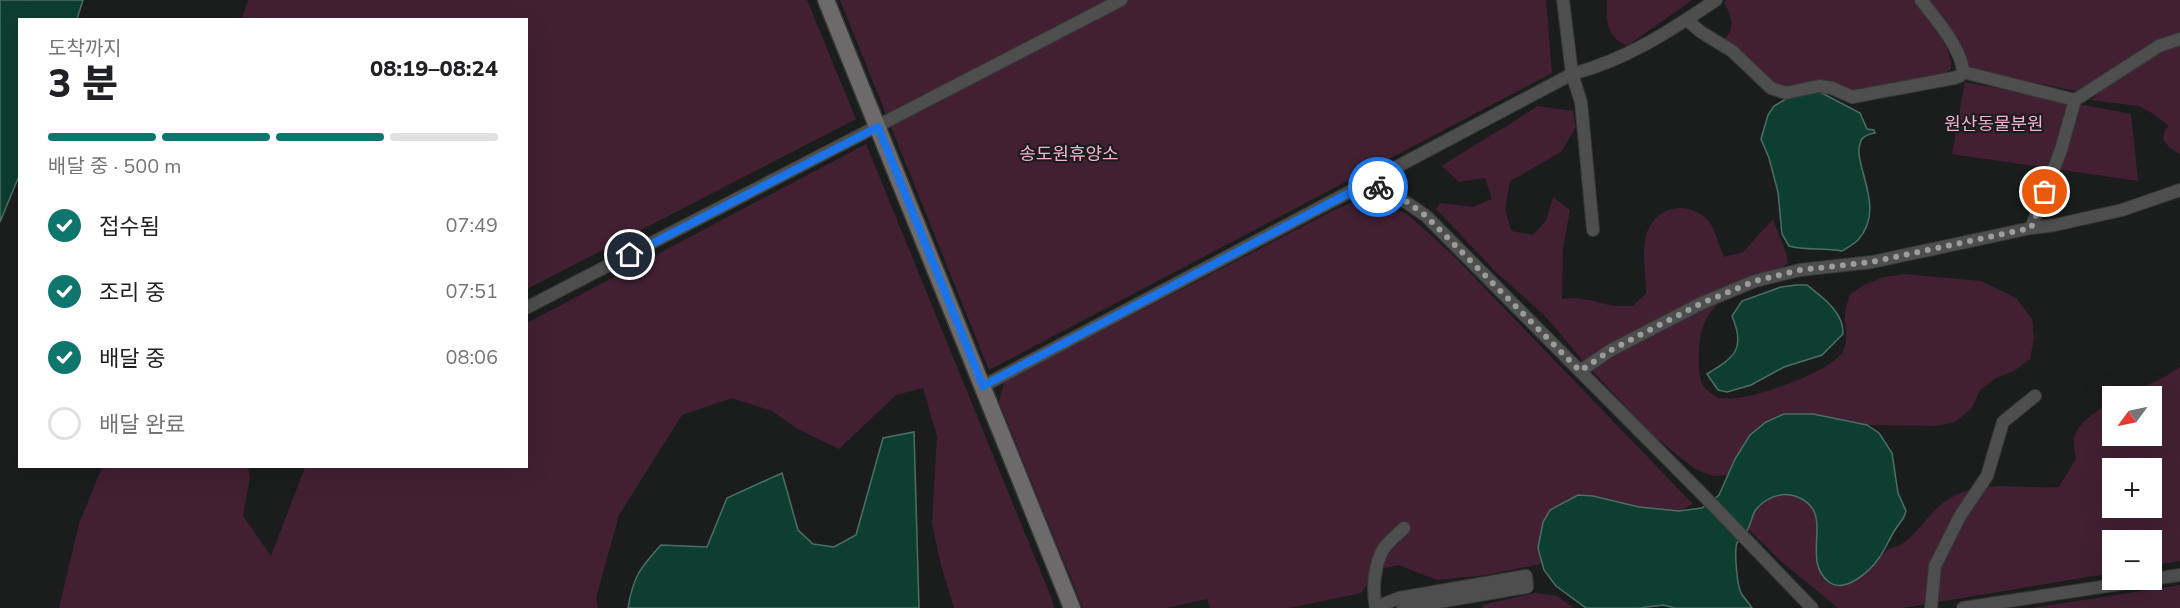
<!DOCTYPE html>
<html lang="ko">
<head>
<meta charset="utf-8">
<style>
	:root { --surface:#fff; --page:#f6f6f6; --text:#202124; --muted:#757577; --line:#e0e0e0; --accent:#0f766e }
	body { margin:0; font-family:"Nunito Sans","Noto Sans KR",sans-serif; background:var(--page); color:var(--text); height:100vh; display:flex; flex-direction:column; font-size:22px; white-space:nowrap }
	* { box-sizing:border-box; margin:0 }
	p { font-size:20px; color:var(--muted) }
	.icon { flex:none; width:33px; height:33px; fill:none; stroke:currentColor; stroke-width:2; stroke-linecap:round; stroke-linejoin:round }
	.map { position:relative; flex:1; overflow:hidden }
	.sheet { position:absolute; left:18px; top:18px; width:510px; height:450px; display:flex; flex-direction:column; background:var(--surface); border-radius:0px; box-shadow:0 6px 24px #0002 }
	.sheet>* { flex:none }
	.needle { width:39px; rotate:237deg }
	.fabs { position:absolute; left:2102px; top:386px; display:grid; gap:12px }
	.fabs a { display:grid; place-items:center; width:60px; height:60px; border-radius:0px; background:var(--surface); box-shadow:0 6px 24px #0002; font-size:30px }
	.pin { position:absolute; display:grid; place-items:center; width:51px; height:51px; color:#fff; margin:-26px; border:3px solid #fff; border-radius:50%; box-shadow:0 2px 6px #0007 }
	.courier { position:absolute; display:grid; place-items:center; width:60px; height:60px; margin:-30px; border:4px solid #1a73e8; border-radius:50%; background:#fff; color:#222; box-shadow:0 2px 8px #0007 }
	.overview em { font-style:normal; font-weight:800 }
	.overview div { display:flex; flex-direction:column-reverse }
	.overview { display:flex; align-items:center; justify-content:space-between; height:102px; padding:0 30px }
	h1 { font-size:39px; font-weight:800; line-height:45px }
	.bar { display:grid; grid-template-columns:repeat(4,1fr); gap:9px 6px; align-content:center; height:72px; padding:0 30px }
	.bar i { height:8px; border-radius:4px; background:var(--line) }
	.bar .current { background:var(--accent) }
	.bar p { grid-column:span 4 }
	ol { padding:0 30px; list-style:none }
	li { display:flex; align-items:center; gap:18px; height:66px }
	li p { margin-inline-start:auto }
	li .icon { padding:6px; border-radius:50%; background:var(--accent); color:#fff; stroke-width:4 }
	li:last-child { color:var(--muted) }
	li i { width:33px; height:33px; border:3px solid var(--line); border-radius:50% }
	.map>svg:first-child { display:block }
	.green { fill:#422032; fill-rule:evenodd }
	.water { fill:#0d3e30; stroke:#4c6f65; stroke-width:1.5 }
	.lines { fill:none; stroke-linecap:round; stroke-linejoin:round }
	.street-casing { stroke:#363937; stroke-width:14 }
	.secondary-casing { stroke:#363937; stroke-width:19 }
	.street { stroke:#4f4e4f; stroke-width:12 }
	.secondary { stroke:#6d6a6b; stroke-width:16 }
	.done { stroke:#9b9d9c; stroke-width:6; stroke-dasharray:0 10.8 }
	.route { stroke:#1a73e8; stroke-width:8 }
	.labels { text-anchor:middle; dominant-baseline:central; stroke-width:4.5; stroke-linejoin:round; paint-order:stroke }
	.park-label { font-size:18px; fill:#faafd5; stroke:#1a1d1b }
</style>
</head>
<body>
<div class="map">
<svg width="2180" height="608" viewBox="0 0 2180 608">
	<rect width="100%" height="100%" fill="#1a1d1b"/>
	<g class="green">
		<polygon points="248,0 807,0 856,119 527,289 526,20 242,19"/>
		<polygon points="840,0 1546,0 1552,73 989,370"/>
		<path d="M 1607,0 L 1691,0 L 1691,1 L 1627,46 C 1606,36 1606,22 1607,0 Z"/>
		<path d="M 1727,0 L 1914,0 C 1926,18 1954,47 1951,69 L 1942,76 L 1850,93 L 1789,89 L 1778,86 L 1723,41 C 1736,27 1732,18 1724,2 Z"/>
		<polygon points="1928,0 2180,0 2180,34 2075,91 1970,69 1958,42"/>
		<path d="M 2180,45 L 2180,154 L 2169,147 L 2163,139 L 2165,130 L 2169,126 L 2152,113 L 2138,106 L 2091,100 C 2116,77 2147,56 2180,45 Z"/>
		<polygon points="1965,82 2131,114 2138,181 1952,154"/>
		<path d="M 1537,106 L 1573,111 L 1576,127 L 1561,152 L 1510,181 L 1505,208 L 1511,231 L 1533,235 L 1546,221 L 1553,197 L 1570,210 L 1563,248 L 1562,299 L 1575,298 L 1594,301 L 1613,306 L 1633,306 L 1646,293 C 1646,274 1641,250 1647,232 C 1657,206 1686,200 1707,219 C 1714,226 1720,248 1724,257 L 1743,252 L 1773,219 C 1778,234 1786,247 1788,263 C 1747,293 1700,290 1699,354 C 1699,363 1698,379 1704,387 C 1707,391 1714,395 1718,398 C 1724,398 1731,399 1737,398 C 1759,396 1837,370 1844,349 C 1849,337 1844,325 1845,312 C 1846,307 1848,300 1850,294 L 1866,284 L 1884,277 L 1904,274 L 1981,281 L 2016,298 L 2032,319 L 2034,339 L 2030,359 L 2014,371 L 1996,378 L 1980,390 L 1971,409 L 1955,422 L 1936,426 L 1867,425 L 1813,414 L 1784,414 L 1735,459 L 1727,475 L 1713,476 L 1695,469 L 1650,433 L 1584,362 L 1546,317 L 1497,273 L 1436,209 L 1440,203 L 1473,207 L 1492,199 L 1485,178 L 1459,182 L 1442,166 C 1473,145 1506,128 1537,106 Z"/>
		<polygon points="866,144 1051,597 1054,608 954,608 940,561 932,523 937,436 923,388 896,395 839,449 796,428 772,411 732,398 682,415 619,515 596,598 598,608 59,608 79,524 102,467 248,467 250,478 243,516 271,556 305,467 526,466 527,323"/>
		<path d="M 1358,200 L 1379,200 L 1407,214 L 1454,256 L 1693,504 L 1679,511 L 1639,507 L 1593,496 L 1550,510 C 1540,527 1538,544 1541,564 L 1486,575 L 1437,580 L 1398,565 L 1377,570 L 1361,593 L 1289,608 L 1210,608 L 1207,599 L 1166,608 L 1083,608 L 999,401 L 1004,382 L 1334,210 Z"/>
		<path d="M 2180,367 L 2180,561 L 2151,566 L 2151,540 L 2112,540 L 2112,573 L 1902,608 L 1838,608 L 1781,561 L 1748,529 C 1751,524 1752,516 1755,511 C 1765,496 1784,490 1800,498 C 1807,502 1813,507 1816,515 C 1820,528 1817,544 1815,557 L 1872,566 C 1877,561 1882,554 1888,550 C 1893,547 1900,546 1905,542 C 1919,531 1929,514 1943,503 C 1978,476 2019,490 2059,487 L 2076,459 C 2075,453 2073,445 2074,439 C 2078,421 2097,411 2112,402 L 2112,435 L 2151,435 L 2151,396 L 2125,396 L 2166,376 ZM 2112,468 L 2151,468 L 2151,507 L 2112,507 Z"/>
		<polygon points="2180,585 2180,608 2032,608"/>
		<polygon points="1535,593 1557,596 1574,608 1483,608 1482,605"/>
	</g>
	<g class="water">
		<polygon points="0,0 83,0 77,19 20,20 19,176 0,222"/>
		<path d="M 1816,90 L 1860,113 L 1867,129 L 1874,130 L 1875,133 C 1871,134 1865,135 1862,139 C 1848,161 1889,206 1858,240 C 1854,244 1847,248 1842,251 C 1824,247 1806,251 1789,246 L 1782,234 L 1778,192 L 1769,158 L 1761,139 L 1768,115 L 1774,106 L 1788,98 Z"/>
		<path d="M 1796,285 L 1807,285 C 1822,297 1844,312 1843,334 L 1822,355 L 1784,367 L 1751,385 L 1727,392 L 1718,390 L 1707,374 C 1735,357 1746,349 1732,316 L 1742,301 L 1781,287 Z"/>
		<path d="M 1784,414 L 1813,414 L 1867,425 L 1879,433 L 1892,453 L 1898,493 L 1906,511 C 1904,520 1899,523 1895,530 C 1889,539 1885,550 1879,558 C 1870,571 1845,594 1829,582 C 1798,558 1839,511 1795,496 C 1781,491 1763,499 1755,511 C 1752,516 1751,523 1748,529 C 1746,534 1740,538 1737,543 C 1734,551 1737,585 1741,593 C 1744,598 1749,603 1752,608 L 1675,608 L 1663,605 L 1639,608 L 1586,608 L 1556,586 L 1544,570 L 1538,548 L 1543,522 L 1550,510 L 1578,495 L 1593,496 L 1639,507 L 1679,511 L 1702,508 L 1719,495 L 1735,459 L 1750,435 L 1766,422 Z"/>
		<path d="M 914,432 L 919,608 L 628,608 C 633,577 640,568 661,545 L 707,547 L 727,498 L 782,473 L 798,530 L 813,544 L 834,547 L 856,535 L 883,438 Z"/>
	</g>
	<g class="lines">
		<defs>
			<g id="street">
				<polyline points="1563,0 1572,74 1581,102 1593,230"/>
				<path d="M 1921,0 C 1935,18 1962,49 1963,72 L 2075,100"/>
				<polyline points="1687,20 1701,32 1732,51 1771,88 1786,93 1819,86 1832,88 1852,97 1954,78 1960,76 1963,72"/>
				<path d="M 1366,184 C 1390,190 1406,202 1426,216 L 1708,500 L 1812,608"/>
				<polyline points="2031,228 2061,150 2075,100 2159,46 2180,39"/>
				<polyline points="526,308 1121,0"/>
				<polyline points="1580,371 1611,350 1702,303 1755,281 1800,270 1872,262 2031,228 2055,225 2122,210 2180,190"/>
				<path d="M 983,386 L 1572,74 C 1626,60 1670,31 1716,0"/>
				<polyline points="1376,607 1399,598 1526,576 1527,587 1403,608"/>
				<path d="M 1376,608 C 1372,590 1374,564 1384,548 C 1389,541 1398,534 1404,528"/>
				<polyline points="1931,608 1935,566 1960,516 1987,476 2003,422 2035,396"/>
				<polyline points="1963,608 2180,575"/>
			</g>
			<polyline id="secondary" points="826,0 1072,608"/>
		</defs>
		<use href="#street" class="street-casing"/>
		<use href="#secondary" class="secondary-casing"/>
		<use href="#street" class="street"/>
		<use href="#secondary" class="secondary"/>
	</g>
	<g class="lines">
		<polyline class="done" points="1378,187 1399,196 1426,216 1580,371 1611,350 1702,303 1755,281 1800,270 1872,262 2031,228 2045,192"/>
		<polyline class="route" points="630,255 878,127 983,386 1366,184 1378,187"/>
	</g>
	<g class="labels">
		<g class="park-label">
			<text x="1994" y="124">원산동물분원</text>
			<text x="1069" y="154">송도원휴양소</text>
		</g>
	</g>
</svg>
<div class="fabs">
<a><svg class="needle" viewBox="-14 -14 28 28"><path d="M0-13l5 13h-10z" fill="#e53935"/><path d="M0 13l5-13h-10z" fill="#757577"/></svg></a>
<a>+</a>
<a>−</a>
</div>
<div class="pin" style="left:2045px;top:192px;background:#ea580c"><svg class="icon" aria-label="bag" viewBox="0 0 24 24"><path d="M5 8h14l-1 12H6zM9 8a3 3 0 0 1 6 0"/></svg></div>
<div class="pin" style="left:630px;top:255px;background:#1f2937"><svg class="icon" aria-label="home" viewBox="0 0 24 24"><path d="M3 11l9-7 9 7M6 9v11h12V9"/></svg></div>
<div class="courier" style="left:1378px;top:187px"><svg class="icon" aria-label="bike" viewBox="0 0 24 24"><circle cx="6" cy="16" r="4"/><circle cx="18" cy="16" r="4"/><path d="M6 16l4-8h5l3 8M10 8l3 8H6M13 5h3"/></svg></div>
<section class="sheet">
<div class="overview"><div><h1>3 분</h1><p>도착까지</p></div><em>08:19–08:24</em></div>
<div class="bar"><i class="current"></i><i class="current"></i><i class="current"></i><i></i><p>배달 중 · 500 m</p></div>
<ol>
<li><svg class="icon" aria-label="check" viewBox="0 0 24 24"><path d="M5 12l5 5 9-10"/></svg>접수됨<p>07:49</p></li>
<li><svg class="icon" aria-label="check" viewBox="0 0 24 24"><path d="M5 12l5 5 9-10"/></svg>조리 중<p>07:51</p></li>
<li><svg class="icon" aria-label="check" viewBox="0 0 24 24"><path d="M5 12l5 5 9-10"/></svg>배달 중<p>08:06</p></li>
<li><i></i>배달 완료</li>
</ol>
</section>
</div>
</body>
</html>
